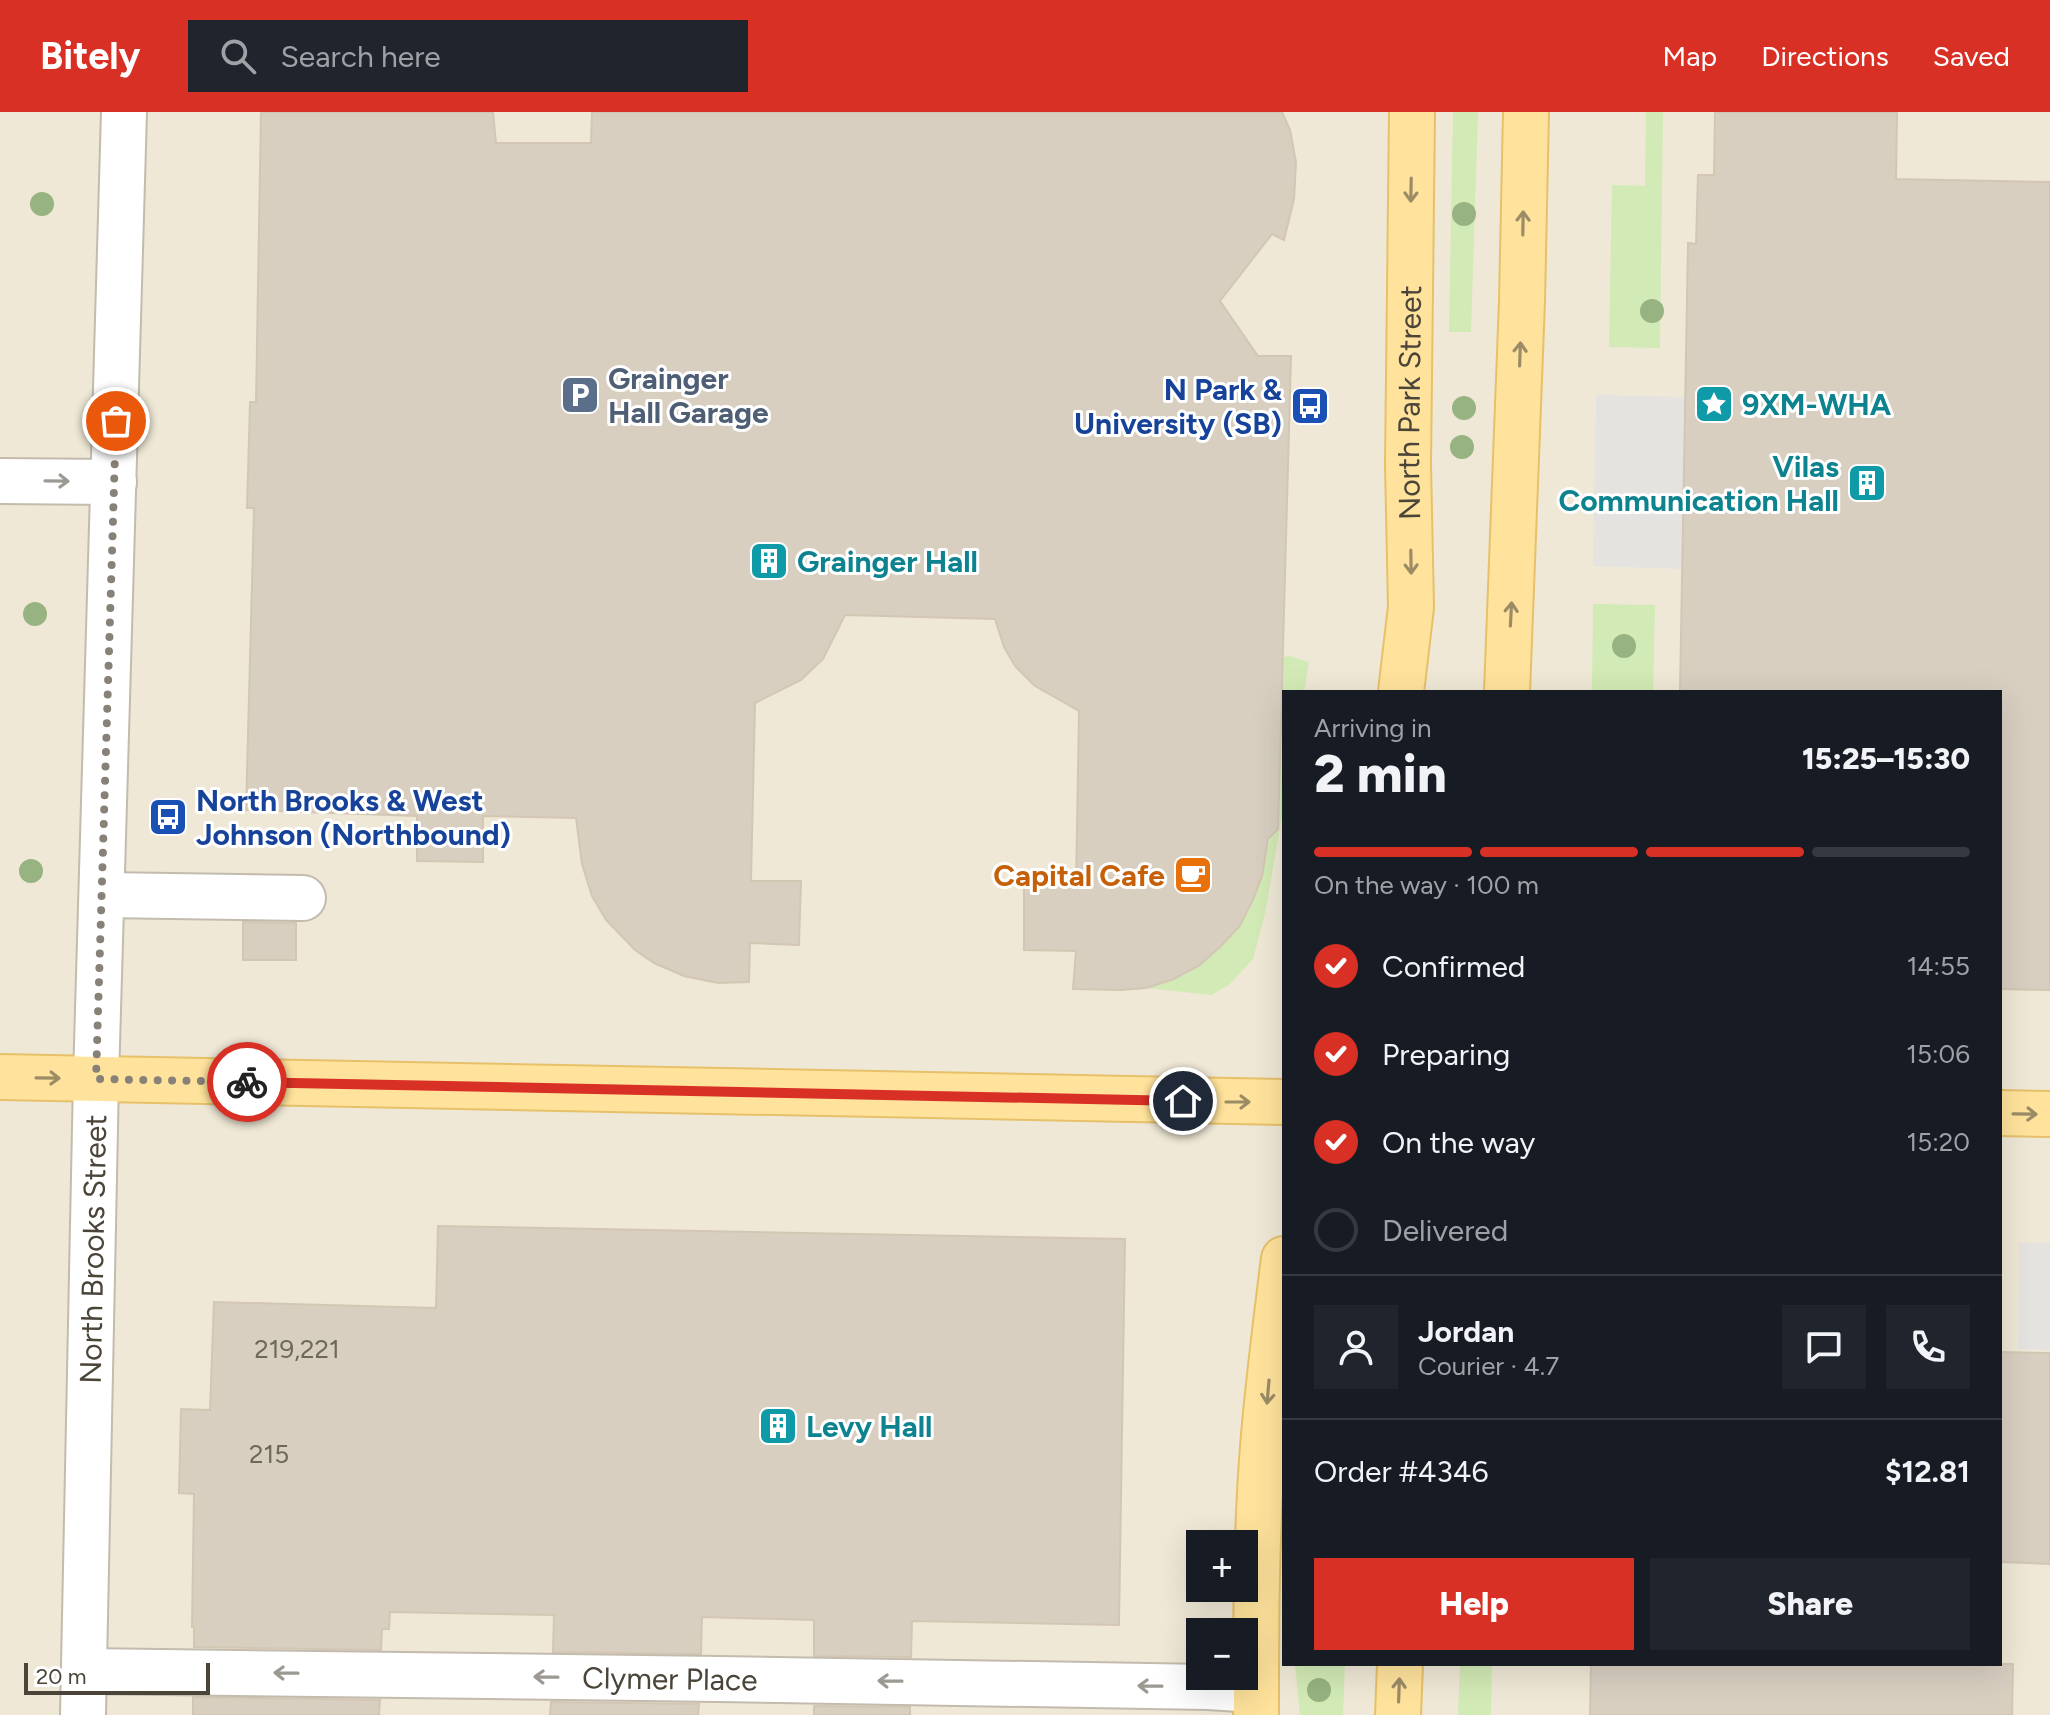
<!DOCTYPE html>
<html lang="en">
<head>
<meta charset="utf-8">
<style>
	:root { --surface:#171b24; --page:#20242c; --text:#f1f3f6; --muted:#9ea1a6; --line:#363941; --accent:#d93025 }
	body { margin:0; font-family:Figtree,sans-serif; background:var(--page); color:var(--text); height:100vh; display:flex; flex-direction:column; font-size:30px; white-space:nowrap }
	* { box-sizing:border-box; margin:0 }
	p { font-size:26px; color:var(--muted) }
	.icon { flex:none; width:44px; height:44px; fill:none; stroke:currentColor; stroke-width:2; stroke-linecap:round; stroke-linejoin:round }
	.map { position:relative; flex:1; overflow:hidden }
	.sheet { position:absolute; left:1282px; top:578px; width:720px; height:976px; display:flex; flex-direction:column; background:var(--surface); border-radius:0px; box-shadow:0 8px 32px #0002 }
	.sheet>* { flex:none }
	.tools { position:absolute; left:1186px; top:1418px; display:grid; gap:16px }
	.tools a { display:grid; place-items:center; width:72px; height:72px; border-radius:0px; background:var(--surface); box-shadow:0 8px 32px #0002; font-size:40px }
	.scale { position:absolute; left:24px; bottom:20px; width:186px; box-sizing:border-box; padding-left:8px; border:4px solid #4b4439; border-top:0; font-size:22px; line-height:28px; white-space:nowrap; color:#4b4439; -webkit-text-stroke:6px #fff; paint-order:stroke }
	.pin { position:absolute; display:grid; place-items:center; width:68px; height:68px; color:#fff; margin:-34px; border:4px solid #fff; border-radius:50%; box-shadow:0 2px 8px #0007 }
	.courier { position:absolute; display:grid; place-items:center; width:80px; height:80px; margin:-40px; border:6px solid #d93025; border-radius:50%; background:#fff; color:#222; box-shadow:0 2px 10px #0007 }
	.headline em { font-style:normal; font-weight:800 }
	.headline div { display:flex; flex-direction:column-reverse }
	.headline { display:flex; align-items:center; justify-content:space-between; height:136px; padding:0 32px }
	h1 { font-size:52px; font-weight:800; line-height:60px }
	.bar { display:grid; grid-template-columns:repeat(4,1fr); gap:12px 8px; align-content:center; height:96px; padding:0 32px }
	.bar i { height:10px; border-radius:6px; background:var(--line) }
	.bar .selected { background:var(--accent) }
	.bar p { grid-column:span 4 }
	.line { display:flex; align-items:center; gap:20px; padding:0 32px; border-top:2px solid var(--line) }
	.line div { flex:1 }
	.round { display:grid; place-items:center; flex:none; width:84px; height:84px; border-radius:0px; background:var(--page) }
	ol { padding:0 32px; list-style:none }
	li { display:flex; align-items:center; gap:24px; height:88px }
	li p { margin-inline-start:auto }
	li .icon { padding:8px; border-radius:50%; background:var(--accent); color:#fff; stroke-width:4 }
	li:last-child { color:var(--muted) }
	li i { width:44px; height:44px; border:4px solid var(--line); border-radius:50% }
	.button { display:flex; gap:16px; margin-top:auto; padding:16px 32px }
	.button a { flex:1; height:92px; border-radius:0px; background:var(--accent); color:#fff; font-size:32px; font-weight:800; line-height:92px; text-align:center }
	.button a+a { background:var(--page); color:var(--text) }
	header { display:flex; align-items:center; gap:48px; box-sizing:border-box; height:112px; padding:0 40px; background:var(--accent); color:#fff }
	header strong { font-size:38px }
	nav { display:flex; gap:44px; margin-inline-start:auto; font-size:28px }
	.search { width:560px; height:72px; background:var(--page); display:flex; align-items:center; gap:20px; box-sizing:border-box; padding:0 28px; border-radius:0px; color:var(--muted); font-size:30px }
	.map>svg:first-child { display:block }
	.education { fill:#efe8d6; fill-rule:evenodd }
	.green { fill:#d2eab5 }
	.parking { fill:#e5e3e0 }
	.building { fill:#d8cfc1; stroke:#d3c7b4; stroke-width:2 }
	.lines { fill:none; stroke-linecap:round; stroke-linejoin:round }
	.minor-casing { stroke:#c2bbae; stroke-width:48 }
	.major-casing { stroke:#e6c16a; stroke-width:48 }
	.minor { stroke:#fff; stroke-width:44 }
	.major { stroke:#ffe39c; stroke-width:44 }
	.tree { fill:#97b381 }
	.oneway { stroke:#9c8c66 }
	.oneway2 { stroke:#9c9892 }
	.done { stroke:#878178; stroke-width:8; stroke-dasharray:0 14.4 }
	.route { stroke:#d93025; stroke-width:10 }
	.labels { text-anchor:middle; dominant-baseline:central; stroke-width:6; stroke-linejoin:round; paint-order:stroke }
	.number-label { font-size:26px; fill:#6e675b }
	.service-label { font-size:30px; font-weight:bold; fill:#4e5e75; stroke:#fff; text-anchor:start }
	.transit-label { font-size:30px; font-weight:bold; fill:#164399; stroke:#fff; text-anchor:end }
	.street-label { font-size:30px; fill:#4b4439; stroke:#fff }
	.culture-label { font-size:30px; font-weight:bold; fill:#0d838f; stroke:#fff; text-anchor:start }
	.food-label { font-size:30px; font-weight:bold; fill:#c56008; stroke:#fff; text-anchor:end }
</style>
</head>
<body>
<header>
<strong>Bitely</strong>
<div class="search"><svg class="icon" aria-label="search" viewBox="0 0 24 24"><circle cx="10" cy="10" r="6"/><path d="M15 15l6 6"/></svg>Search here</div>
<nav><a>Map</a><a>Directions</a><a>Saved</a></nav>
</header>
<div class="map">
<svg width="2050" height="1603" viewBox="0 0 2050 1603">
	<rect width="100%" height="100%" fill="#f6f3ec"/>
	<path class="education" d="M 0,0 L 2050,0 L 2050,1603 L 0,1603 ZM 1284,580 L 2000,580 L 2000,1552 L 1284,1552 ZM 1200,1432 L 1244,1432 L 1244,1476 L 1200,1476 ZM 1200,1520 L 1244,1520 L 1244,1564 L 1200,1564 Z"/>
	<g class="green">
		<polygon points="1453,0 1478,0 1471,220 1449,220"/>
		<polygon points="1646,0 1663,0 1660,236 1609,235 1612,73 1645,74"/>
		<polygon points="1593,492 1655,493 1653,580 1592,580"/>
		<path d="M 1290,544 L 1309,550 L 1304,580 L 1284,580 L 1284,693 L 1265,802 L 1253,847 L 1229,873 L 1211,883 L 1146,876 C 1156,873 1167,871 1176,867 C 1217,848 1253,807 1262,763 C 1266,745 1264,731 1278,717 L 1283,545 Z"/>
		<polygon points="1295,1552 1345,1552 1343,1603 1300,1603"/>
		<polygon points="1460,1552 1492,1552 1491,1603 1458,1603"/>
	</g>
	<g class="parking">
		<polygon points="1596,283 1685,285 1682,457 1593,454"/>
		<polygon points="2019,1131 2050,1131 2050,1238 2018,1237"/>
	</g>
	<g class="building">
		<polygon points="261,0 493,0 496,31 591,31 592,0 1282,0 1290,18 1296,50 1294,87 1284,128 1272,122 1220,189 1258,244 1291,244 1278,717 1268,727 1262,764 1253,788 1239,815 1220,835 1200,853 1174,867 1146,876 1121,878 1073,877 1076,839 1024,838 1024,774 1076,775 1079,599 1035,574 1015,554 1004,535 995,507 845,503 823,547 801,568 755,591 751,769 801,769 799,833 750,831 749,870 718,871 684,864 654,851 635,838 606,808 592,784 582,752 576,706 483,704 483,750 417,749 417,704 246,698 254,396 247,396 250,290 256,290"/>
		<polygon points="1715,0 1897,0 1896,67 2050,70 2050,878 2000,877 2000,580 1680,580 1688,131 1696,132 1698,63 1714,63"/>
		<polygon points="243,810 296,811 296,848 243,848"/>
		<polygon points="438,1114 1125,1127 1119,1513 912,1509 911,1545 814,1544 814,1508 702,1505 701,1542 553,1540 554,1503 390,1500 389,1517 382,1517 381,1538 194,1535 194,1515 192,1515 194,1382 179,1381 181,1297 210,1298 214,1190 436,1196"/>
		<polygon points="2000,1240 2050,1241 2050,1452 2000,1450"/>
		<polygon points="1591,1552 2013,1552 2012,1603 1590,1603"/>
		<polygon points="193,1585 380,1588 379,1603 193,1603"/>
		<polygon points="551,1590 699,1592 698,1603 550,1603"/>
		<polygon points="814,1594 910,1595 910,1603 814,1603"/>
	</g>
	<g class="lines">
		<defs>
			<g id="minor">
				<polyline points="0,369 114,370"/>
				<polyline points="103,783 303,786"/>
				<path id="s1" d="M 84,1559 L 719,1567 L 1208,1575 L 1256,1578"/>
				<path id="s2" d="M 83,1603 L 96,967 L 124,0"/>
			</g>
			<g id="major">
				<path id="s3" d="M 1401,580 L 1411,495 L 1408,353 L 1412,0"/>
				<polyline points="1507,580 1522,189 1526,0"/>
				<polyline points="0,965 1284,990"/>
				<polyline points="2000,1001 2050,1002"/>
				<path d="M 1256,1603 C 1256,1514 1256,1424 1263,1335 C 1268,1272 1276,1210 1284,1147"/>
				<polyline points="1398,1603 1400,1552"/>
			</g>
		</defs>
		<use href="#minor" class="minor-casing"/>
		<use href="#major" class="major-casing"/>
		<use href="#minor" class="minor"/>
		<use href="#major" class="major"/>
	</g>
	<g class="tree">
		<circle cx="42" cy="92" r="12"/>
		<circle cx="1464" cy="102" r="12"/>
		<circle cx="1652" cy="199" r="12"/>
		<circle cx="1464" cy="296" r="12"/>
		<circle cx="1462" cy="335" r="12"/>
		<circle cx="35" cy="502" r="12"/>
		<circle cx="1624" cy="534" r="12"/>
		<circle cx="31" cy="759" r="12"/>
		<circle cx="1319" cy="1578" r="12"/>
	</g>
	<defs><path id="oneway-shaft" d="M-6 0H5M1.5-3L5.5 0L1.5 3" fill="none" stroke-width="1.6" stroke-linecap="round" stroke-linejoin="round" transform="scale(2)"/></defs>
	<g class="oneway">
		<use href="#oneway-shaft" transform="translate(1411 78) rotate(91)"/>
		<use href="#oneway-shaft" transform="translate(1523 111) rotate(-89)"/>
		<use href="#oneway-shaft" transform="translate(1520 242) rotate(-88)"/>
		<use href="#oneway-shaft" transform="translate(1411 450) rotate(89)"/>
		<use href="#oneway-shaft" transform="translate(1511 502) rotate(-87)"/>
		<use href="#oneway-shaft" transform="translate(48 966) rotate(1)"/>
		<use href="#oneway-shaft" transform="translate(1238 990)"/>
		<use href="#oneway-shaft" transform="translate(2025 1002) rotate(1)"/>
		<use href="#oneway-shaft" transform="translate(1268 1280) rotate(95)"/>
		<use href="#oneway-shaft" transform="translate(1399 1578) rotate(-88)"/>
	</g>
	<g class="oneway2">
		<use href="#oneway-shaft" transform="translate(57 369) rotate(1)"/>
		<use href="#oneway-shaft" transform="translate(286 1561) rotate(-179)"/>
		<use href="#oneway-shaft" transform="translate(546 1565) rotate(-179)"/>
		<use href="#oneway-shaft" transform="translate(890 1569) rotate(-179)"/>
		<use href="#oneway-shaft" transform="translate(1150 1574) rotate(-179)"/>
	</g>
	<g class="lines">
		<polyline class="done" points="116,309 96,967 247,970"/>
		<polyline class="route" points="247,970 1183,989"/>
	</g>
	<defs>
		<symbol id="parking-square" viewBox="-11 -11 22 22"><rect x="-9" y="-9" width="18" height="18" rx="4" fill="#5c6f8a" stroke="#fff"/><path d="M-3.5-5.5H1a3.5 3.5 0 0 1 0 7H-1V5.5H-3.5ZM-1-3.4V-.6H.8a1.4 1.4 0 0 0 0-2.8Z" fill="#fff"/></symbol>
		<symbol id="sight-square" viewBox="-11 -11 22 22"><rect x="-9" y="-9" width="18" height="18" rx="4" fill="#0f9aa8" stroke="#fff"/><path d="M0-6L1.8-2.2L6-1.7L2.9 1.2L3.7 5.4L0 3.3L-3.7 5.4L-2.9 1.2L-6-1.7L-1.8-2.2Z" fill="#fff"/></symbol>
		<symbol id="bus-square" viewBox="-11 -11 22 22"><rect x="-9" y="-9" width="18" height="18" rx="4" fill="#1a4fb4" stroke="#fff"/><path d="M-5-6H5V4H4V6H2V4H-2V6H-4V4H-5ZM-3.5-4V0h7V-4ZM-3.5 1.2v1.5H-2V1.2ZM2 1.2v1.5H3.5V1.2Z" fill="#fff"/></symbol>
		<symbol id="building-square" viewBox="-11 -11 22 22"><rect x="-9" y="-9" width="18" height="18" rx="4" fill="#0f9aa8" stroke="#fff"/><path d="M-4-6H4V6H1V3H-1V6H-4ZM-2.5-4.3h1.7v1.8h-1.7ZM.8-4.3h1.7v1.8H.8ZM-2.5-1h1.7V.8h-1.7ZM.8-1h1.7V.8H.8Z" fill="#fff"/></symbol>
		<symbol id="cafe-square" viewBox="-11 -11 22 22"><rect x="-9" y="-9" width="18" height="18" rx="4" fill="#e8710a" stroke="#fff"/><path d="M-5.5-4.5H6V0H3Q3 3.5 0 3.5H-2.5Q-5.5 3.5-5.5 0ZM3-3.2v2h1.7v-2ZM-6 4.5H4V6H-6Z" fill="#fff"/></symbol>
	</defs>
	<g fill-rule="evenodd">
		<use href="#parking-square" x="558" y="261" width="44" height="44"/>
		<use href="#sight-square" x="1692" y="270" width="44" height="44"/>
		<use href="#bus-square" x="1288" y="272" width="44" height="44"/>
		<use href="#building-square" x="1845" y="349" width="44" height="44"/>
		<use href="#building-square" x="747" y="427" width="44" height="44"/>
		<use href="#bus-square" x="146" y="683" width="44" height="44"/>
		<use href="#cafe-square" x="1171" y="741" width="44" height="44"/>
		<use href="#building-square" x="756" y="1292" width="44" height="44"/>
	</g>
	<g class="labels">
		<g class="number-label">
			<text x="297" y="1237">219,221</text>
			<text x="269" y="1342">215</text>
		</g>
		<g class="service-label">
			<text x="608" y="266">Grainger<tspan x="608" dy="34">Hall Garage</tspan></text>
		</g>
		<g class="transit-label">
			<text x="1282" y="277">N Park &amp;<tspan x="1282" dy="34">University (SB)</tspan></text>
			<text x="196" y="688" text-anchor="start">North Brooks &amp; West<tspan x="196" dy="34">Johnson (Northbound)</tspan></text>
		</g>
		<g class="street-label">
			<text stroke="none"><textPath href="#s3" startOffset="290">North Park Street</textPath></text>
			<text stroke="none"><textPath href="#s2" startOffset="466">North Brooks Street</textPath></text>
			<text stroke="none"><textPath href="#s1" startOffset="586">Clymer Place</textPath></text>
		</g>
		<g class="culture-label">
			<text x="1742" y="292">9XM-WHA</text>
			<text x="1839" y="354" text-anchor="end">Vilas<tspan x="1839" dy="34">Communication Hall</tspan></text>
			<text x="797" y="449">Grainger Hall</text>
			<text x="806" y="1314">Levy Hall</text>
		</g>
		<g class="food-label">
			<text x="1165" y="763">Capital Cafe</text>
		</g>
	</g>
</svg>
<div class="tools">
<a>+</a>
<a>−</a>
</div>
<div class="scale">20 m</div>
<div class="pin" style="left:116px;top:309px;background:#ea580c"><svg class="icon" aria-label="bag" viewBox="0 0 24 24"><path d="M5 8h14l-1 12H6zM9 8a3 3 0 0 1 6 0"/></svg></div>
<div class="pin" style="left:1183px;top:989px;background:#1f2937"><svg class="icon" aria-label="home" viewBox="0 0 24 24"><path d="M3 11l9-7 9 7M6 9v11h12V9"/></svg></div>
<div class="courier" style="left:247px;top:970px"><svg class="icon" aria-label="bike" viewBox="0 0 24 24"><circle cx="6" cy="16" r="4"/><circle cx="18" cy="16" r="4"/><path d="M6 16l4-8h5l3 8M10 8l3 8H6M13 5h3"/></svg></div>
<section class="sheet">
<div class="headline"><div><h1>2 min</h1><p>Arriving in</p></div><em>15:25–15:30</em></div>
<div class="bar"><i class="selected"></i><i class="selected"></i><i class="selected"></i><i></i><p>On the way · 100 m</p></div>
<ol>
<li><svg class="icon" aria-label="check" viewBox="0 0 24 24"><path d="M5 12l5 5 9-10"/></svg>Confirmed<p>14:55</p></li>
<li><svg class="icon" aria-label="check" viewBox="0 0 24 24"><path d="M5 12l5 5 9-10"/></svg>Preparing<p>15:06</p></li>
<li><svg class="icon" aria-label="check" viewBox="0 0 24 24"><path d="M5 12l5 5 9-10"/></svg>On the way<p>15:20</p></li>
<li><i></i>Delivered</li>
</ol>
<div class="line" style="height:144px"><a class="round"><svg class="icon" aria-label="person" viewBox="0 0 24 24"><circle cx="12" cy="8" r="4"/><path d="M4 21q1-7 8-7t8 7"/></svg></a><div><b>Jordan</b><p>Courier · 4.7</p></div><a class="round"><svg class="icon" aria-label="chat" viewBox="0 0 24 24"><path d="M4 5h16v11H9l-5 4z"/></svg></a><a class="round"><svg class="icon" aria-label="phone" viewBox="0 0 24 24"><path d="M5 4h4l2 5-3 2q2 4 5 5l2-3 5 2v4C11 20 4 13 5 4z"/></svg></a></div>
<div class="line" style="height:104px"><div>Order #4346</div><b>$12.81</b></div>
<div class="button"><a>Help</a><a>Share</a></div>
</section>
</div>
</body>
</html>
